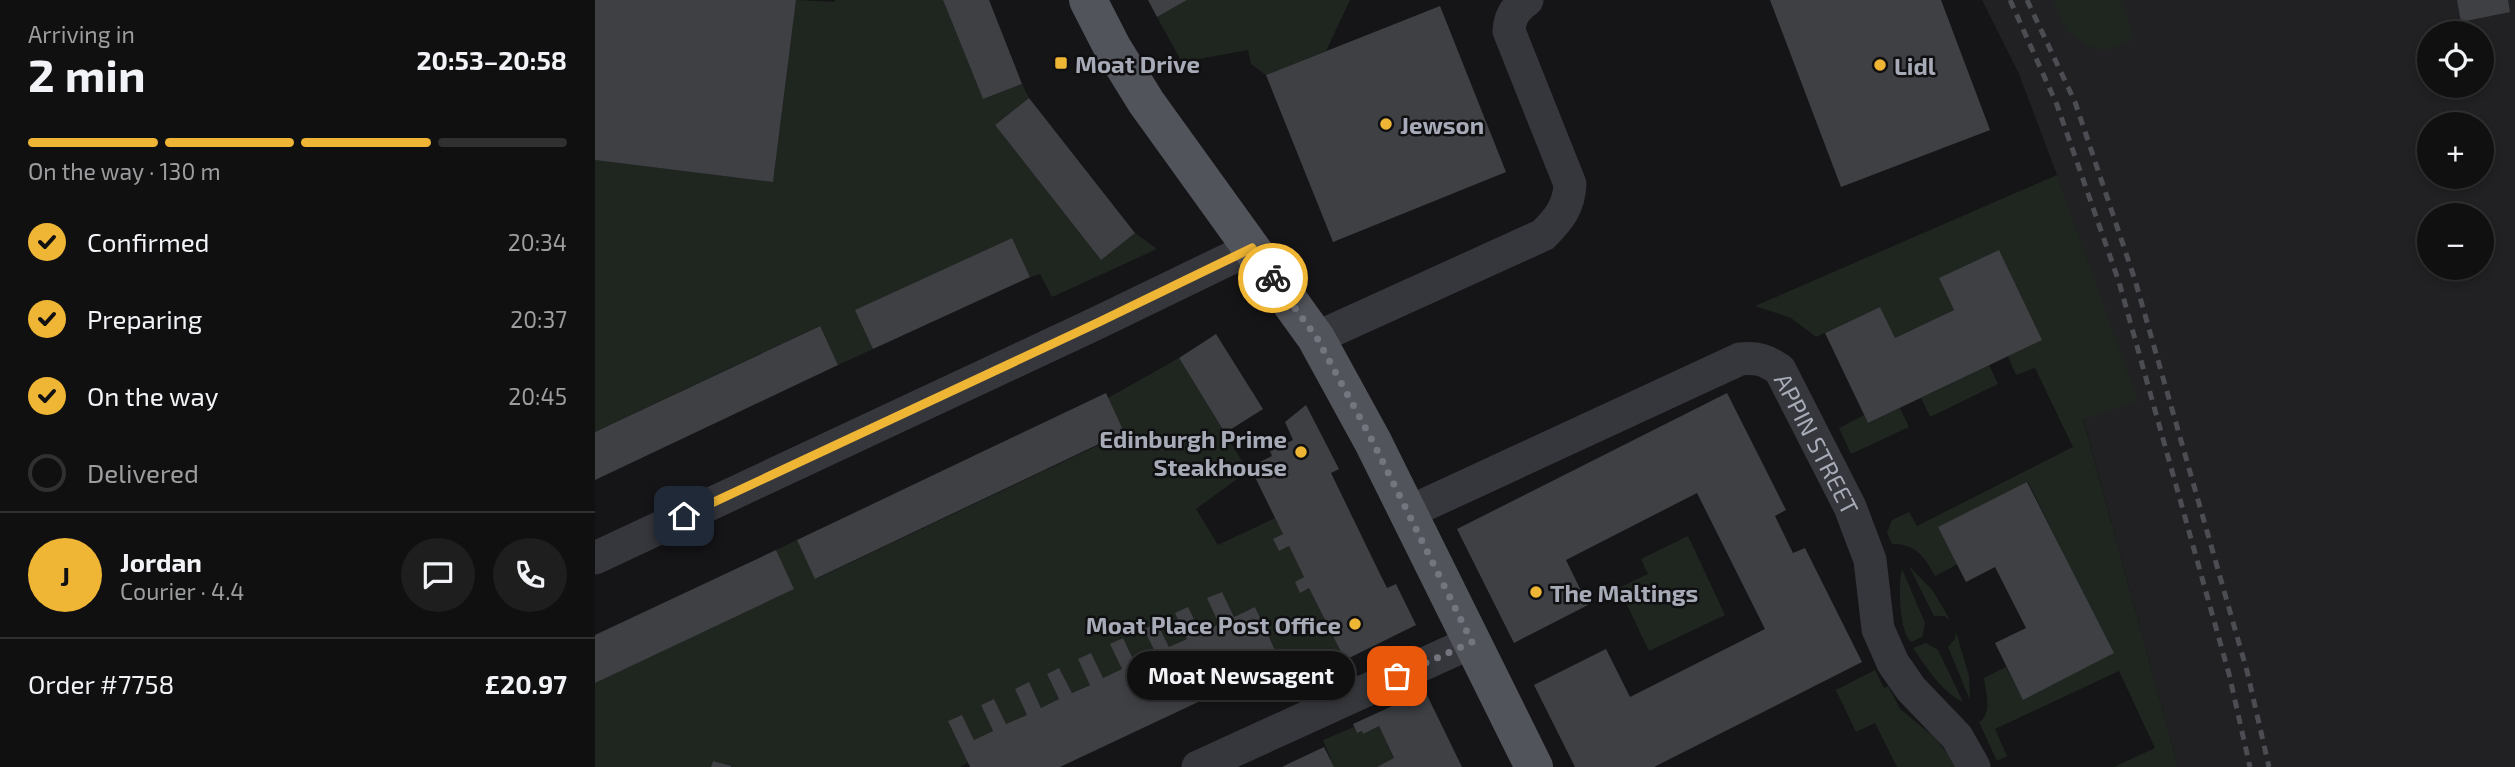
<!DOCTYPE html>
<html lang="en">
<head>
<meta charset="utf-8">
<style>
	:root { --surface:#101011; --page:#1e1e1f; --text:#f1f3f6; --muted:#9c9d9f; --line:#303031; --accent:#efb535 }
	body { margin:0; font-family:"Exo 2",sans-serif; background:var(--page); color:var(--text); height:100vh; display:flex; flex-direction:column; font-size:26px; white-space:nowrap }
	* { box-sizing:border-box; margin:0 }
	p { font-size:23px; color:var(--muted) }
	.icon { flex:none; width:38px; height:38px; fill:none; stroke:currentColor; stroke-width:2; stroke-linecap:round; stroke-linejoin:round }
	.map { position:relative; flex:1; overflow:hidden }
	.sheet { display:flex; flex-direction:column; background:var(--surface); width:595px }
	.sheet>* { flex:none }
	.fabs { position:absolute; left:1822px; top:21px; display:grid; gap:14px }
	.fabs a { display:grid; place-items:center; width:77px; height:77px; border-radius:50%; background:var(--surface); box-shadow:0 4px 10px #0003,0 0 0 2px var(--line); font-size:35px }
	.pin { position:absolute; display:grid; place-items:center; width:60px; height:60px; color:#fff; margin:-30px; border-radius:14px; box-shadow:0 4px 10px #0006 }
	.courier { position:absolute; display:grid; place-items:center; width:70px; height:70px; margin:-35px; border:5px solid #efb535; border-radius:50%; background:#fff; color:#222; box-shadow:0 2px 9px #0007 }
	.bubble { position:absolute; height:49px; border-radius:24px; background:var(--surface); box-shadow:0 4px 10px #0003,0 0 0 2px var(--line); font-size:23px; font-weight:700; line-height:49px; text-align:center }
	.headline em { font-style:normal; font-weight:700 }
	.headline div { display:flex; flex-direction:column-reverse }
	.headline { display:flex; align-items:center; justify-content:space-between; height:119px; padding:0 28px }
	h1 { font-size:46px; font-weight:700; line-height:52px }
	.bar { display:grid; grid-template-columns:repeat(4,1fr); gap:10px 7px; align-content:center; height:84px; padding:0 28px }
	.bar i { height:9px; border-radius:5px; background:var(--line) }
	.bar .on { background:var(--accent) }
	.bar p { grid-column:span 4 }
	.line { display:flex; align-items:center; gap:18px; padding:0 28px; border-top:2px solid var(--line) }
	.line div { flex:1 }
	.round { display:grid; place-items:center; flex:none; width:74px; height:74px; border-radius:37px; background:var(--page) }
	ol { padding:0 28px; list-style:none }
	li { display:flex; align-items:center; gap:21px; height:77px }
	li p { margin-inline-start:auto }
	li .icon { padding:7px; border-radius:50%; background:var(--accent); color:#111; stroke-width:4 }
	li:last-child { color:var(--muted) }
	li i { width:38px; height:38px; border:4px solid var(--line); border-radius:50% }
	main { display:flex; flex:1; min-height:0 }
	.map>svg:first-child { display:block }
	.built { fill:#212124; fill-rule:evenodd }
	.green { fill:#1f2620 }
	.building { fill:#3f4044 }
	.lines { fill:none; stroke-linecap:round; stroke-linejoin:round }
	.minor { stroke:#36373c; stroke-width:33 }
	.major { stroke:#52545b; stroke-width:38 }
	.rail { stroke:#4b4d53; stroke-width:5; stroke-dasharray:9 7; stroke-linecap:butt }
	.done { stroke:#74767f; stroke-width:7; stroke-dasharray:0 12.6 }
	.route { stroke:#efb535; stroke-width:9 }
	.poi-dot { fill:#efb535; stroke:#101012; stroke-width:2.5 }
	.labels { text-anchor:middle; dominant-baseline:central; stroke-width:5; stroke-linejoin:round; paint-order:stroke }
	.poi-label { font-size:24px; font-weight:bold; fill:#a7abb7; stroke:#101012; text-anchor:start }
	.street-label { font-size:24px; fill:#a7abb7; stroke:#101012 }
</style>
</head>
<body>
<main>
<section class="sheet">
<div class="headline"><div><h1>2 min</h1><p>Arriving in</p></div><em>20:53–20:58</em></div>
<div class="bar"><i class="on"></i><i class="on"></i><i class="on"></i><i></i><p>On the way · 130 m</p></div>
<ol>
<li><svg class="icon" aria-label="check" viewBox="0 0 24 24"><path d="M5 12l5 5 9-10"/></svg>Confirmed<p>20:34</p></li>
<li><svg class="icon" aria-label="check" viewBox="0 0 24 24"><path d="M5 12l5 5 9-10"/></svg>Preparing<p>20:37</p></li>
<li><svg class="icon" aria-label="check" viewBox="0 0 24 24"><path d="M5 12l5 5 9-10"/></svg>On the way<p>20:45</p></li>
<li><i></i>Delivered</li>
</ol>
<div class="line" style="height:126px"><b class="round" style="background:var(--accent);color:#111">J</b><div><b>Jordan</b><p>Courier · 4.4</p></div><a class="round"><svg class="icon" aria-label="chat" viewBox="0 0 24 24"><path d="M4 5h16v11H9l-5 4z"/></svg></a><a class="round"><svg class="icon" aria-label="phone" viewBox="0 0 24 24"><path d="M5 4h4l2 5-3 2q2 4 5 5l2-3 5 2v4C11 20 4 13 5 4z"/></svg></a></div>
<div class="line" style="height:91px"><div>Order #7758</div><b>£20.97</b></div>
</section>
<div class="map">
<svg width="1920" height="767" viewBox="0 0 1920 767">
	<rect width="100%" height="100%" fill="#151517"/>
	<path class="built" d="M 1387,0 L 1920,0 L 1920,767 L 1583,767 L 1488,418 L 1542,400 L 1462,175 L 1424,74 ZM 1834,33 L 1886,33 L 1886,86 L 1834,86 ZM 1834,124 L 1886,124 L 1886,177 L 1834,177 ZM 1834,215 L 1886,215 L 1886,268 L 1834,268 Z"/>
	<g class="green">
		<polygon points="201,0 240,2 240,0 348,0 388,99 427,84 434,98 400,125 505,259 540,233 562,249 457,297 445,274 435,277 417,238 261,310 278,349 243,365 224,326 0,432 0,160 178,182"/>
		<polygon points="592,0 755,0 731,51 671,75 656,64 653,50 587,62 562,17"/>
		<polygon points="1458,0 1527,0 1538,40 1516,49 1500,49 1472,32"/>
		<path d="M 1462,175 L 1543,401 L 1488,419 L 1583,767 L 1519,767 L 1560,748 L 1524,671 L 1400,729 L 1412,756 L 1402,761 L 1384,722 C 1398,713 1391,693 1389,678 L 1411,667 L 1428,699 L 1518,653 L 1433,482 L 1344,527 L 1363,564 L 1340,576 C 1330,557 1320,543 1297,544 L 1292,533 L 1297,520 L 1314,512 L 1322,526 L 1478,447 L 1440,368 L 1421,375 L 1413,356 L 1446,340 L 1404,250 L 1345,278 L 1359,310 L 1300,338 L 1285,307 L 1221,337 L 1196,318 L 1160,306 Z"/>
		<polygon points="584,358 653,471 601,509 623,545 680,518 688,534 678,539 684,551 694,546 709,577 706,592 714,588 750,660 696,683 660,607 639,617 626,592 613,598 624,624 606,633 593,607 592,639 574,647 562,623 550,629 561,654 540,663 528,638 516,644 527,669 477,693 464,668 452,674 464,699 446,708 434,683 420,689 432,715 411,724 399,699 386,705 398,731 379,740 367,715 354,721 373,763 365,767 138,767 118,761 116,767 0,767 0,683 198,588 181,550 202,540 221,579 529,433 513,398"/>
		<polygon points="1394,365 1403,384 1335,417 1326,398"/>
		<polygon points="1305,408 1314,427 1256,454 1244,428 1269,415 1273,423"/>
		<polygon points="1093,536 1130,615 1054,651 1024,588 1053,574 1046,559"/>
		<polygon points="1314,566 1338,591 1355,620 1349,616 1339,616"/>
		<path d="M 1307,569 L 1330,623 L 1327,637 L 1316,642 C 1304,632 1303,583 1307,569 Z"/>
		<polygon points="1361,632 1374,676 1375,700 1353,647 1360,639"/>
		<path d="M 1331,643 L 1343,650 L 1368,702 C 1346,691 1332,668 1318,648 Z"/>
		<polygon points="1280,670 1289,688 1293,686 1305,709 1338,736 1364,767 1302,767 1280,723 1261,732 1241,690"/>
		<polygon points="784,726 799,759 782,767 739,767 728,740 759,727 762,733 767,731 768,734"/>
	</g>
	<g class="building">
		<polygon points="0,0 201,0 178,182 0,160"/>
		<polygon points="348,0 394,0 427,84 388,99"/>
		<polygon points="553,0 592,0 562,17"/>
		<polygon points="1175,0 1346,0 1395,130 1246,187"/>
		<polygon points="1862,0 1913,0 1915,12 1866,22"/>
		<polygon points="845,6 911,172 738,242 671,75"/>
		<polygon points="434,98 540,233 506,260 400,125"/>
		<polygon points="417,238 435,277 278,349 260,310"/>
		<polygon points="1404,250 1447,340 1273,423 1230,333 1285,307 1300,338 1359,310 1344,278"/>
		<polygon points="225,326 243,365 0,480 0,432"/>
		<polygon points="621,334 668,409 630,433 584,358"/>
		<polygon points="511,393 529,432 220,579 202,540"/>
		<polygon points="1132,393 1191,510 1180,516 1198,553 1210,548 1267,662 1059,767 980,767 939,685 1011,649 1035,697 1170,629 1102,493 971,560 993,605 919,643 862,529"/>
		<polygon points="711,405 744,469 736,473 785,574 792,588 801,584 821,625 750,660 714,588 705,593 700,582 709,577 694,546 684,551 678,539 688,534 655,467 677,456 675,451 698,440 690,422"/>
		<polygon points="1432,482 1519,653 1428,700 1400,643 1431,628 1400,567 1371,582 1343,527"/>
		<polygon points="181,550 199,589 0,683 0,635"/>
		<polygon points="627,592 639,617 660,607 686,663 465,767 375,767 353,721 367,715 379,740 398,731 386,705 399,699 411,724 432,715 420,689 434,682 446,708 464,699 452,674 464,668 477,693 495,685 483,659 496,653 508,678 527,669 515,644 528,638 540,663 561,654 549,629 562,623 574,647 592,639 580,613 593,607 606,633 624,624 612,598"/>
		<polygon points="830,691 867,767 782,767 799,758 784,726 768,734 767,731 762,733 758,724"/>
		<polygon points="729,747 739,767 687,767 695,763"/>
		<polygon points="118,761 136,766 136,767 116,767"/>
	</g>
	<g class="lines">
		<g class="minor">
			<path d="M 721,338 L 948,235 C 964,219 974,207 975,184 L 914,31 C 915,16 920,9 932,0"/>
			<path id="s1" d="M 812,513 L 1145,359 C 1162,357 1171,360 1185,370 L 1255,507 L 1275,560 L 1283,629 L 1298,663 L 1316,689 L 1362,737 L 1379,767"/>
			<polyline points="0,558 502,323 657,248"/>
			<polyline points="603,767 877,642"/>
		</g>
		<polyline class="major" points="493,0 517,47 551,102 721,338 778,442 939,767"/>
		<g class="rail">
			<polyline points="1415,0 1462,105 1524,282 1634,674 1655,767"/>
			<polyline points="1432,0 1480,102 1540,280 1652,671 1674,767"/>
		</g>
	</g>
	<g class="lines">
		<polyline class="done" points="678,278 722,338 778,442 877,642 802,676"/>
		<polyline class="route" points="89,516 502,323 657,248 678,278"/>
	</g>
	<g class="poi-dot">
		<rect x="459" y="56" width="14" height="14" rx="3.5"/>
		<circle cx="1285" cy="65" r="7"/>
		<circle cx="791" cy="124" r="7"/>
		<circle cx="706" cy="452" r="7"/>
		<circle cx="941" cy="592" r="7"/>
		<circle cx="760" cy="624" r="7"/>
	</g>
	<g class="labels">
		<g class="poi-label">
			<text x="480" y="63">Moat Drive</text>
			<text x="1299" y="65">Lidl</text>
			<text x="805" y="124">Jewson</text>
			<text x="692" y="438" text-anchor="end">Edinburgh Prime<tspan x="692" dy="28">Steakhouse</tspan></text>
			<text x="955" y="592">The Maltings</text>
			<text x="746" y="624" text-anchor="end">Moat Place Post Office</text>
		</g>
		<g class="street-label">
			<text stroke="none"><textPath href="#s1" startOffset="492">APPIN STREET</textPath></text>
		</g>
	</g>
</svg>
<div class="fabs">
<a><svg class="icon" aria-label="locate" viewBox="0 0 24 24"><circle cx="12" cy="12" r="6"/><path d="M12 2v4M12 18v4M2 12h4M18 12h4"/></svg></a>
<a>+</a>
<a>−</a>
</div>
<div class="pin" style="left:802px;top:676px;background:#ea580c"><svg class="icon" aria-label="bag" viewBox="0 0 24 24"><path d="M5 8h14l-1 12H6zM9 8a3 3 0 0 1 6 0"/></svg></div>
<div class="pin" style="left:89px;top:516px;background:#1f2937"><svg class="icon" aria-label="home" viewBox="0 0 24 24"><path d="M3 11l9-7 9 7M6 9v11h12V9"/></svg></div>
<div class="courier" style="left:678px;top:278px"><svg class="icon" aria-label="bike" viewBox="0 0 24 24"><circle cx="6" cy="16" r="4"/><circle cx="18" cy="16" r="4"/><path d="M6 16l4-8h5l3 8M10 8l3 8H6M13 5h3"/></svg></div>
<div class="bubble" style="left:532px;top:651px;width:228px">Moat Newsagent</div>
</div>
</main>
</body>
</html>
